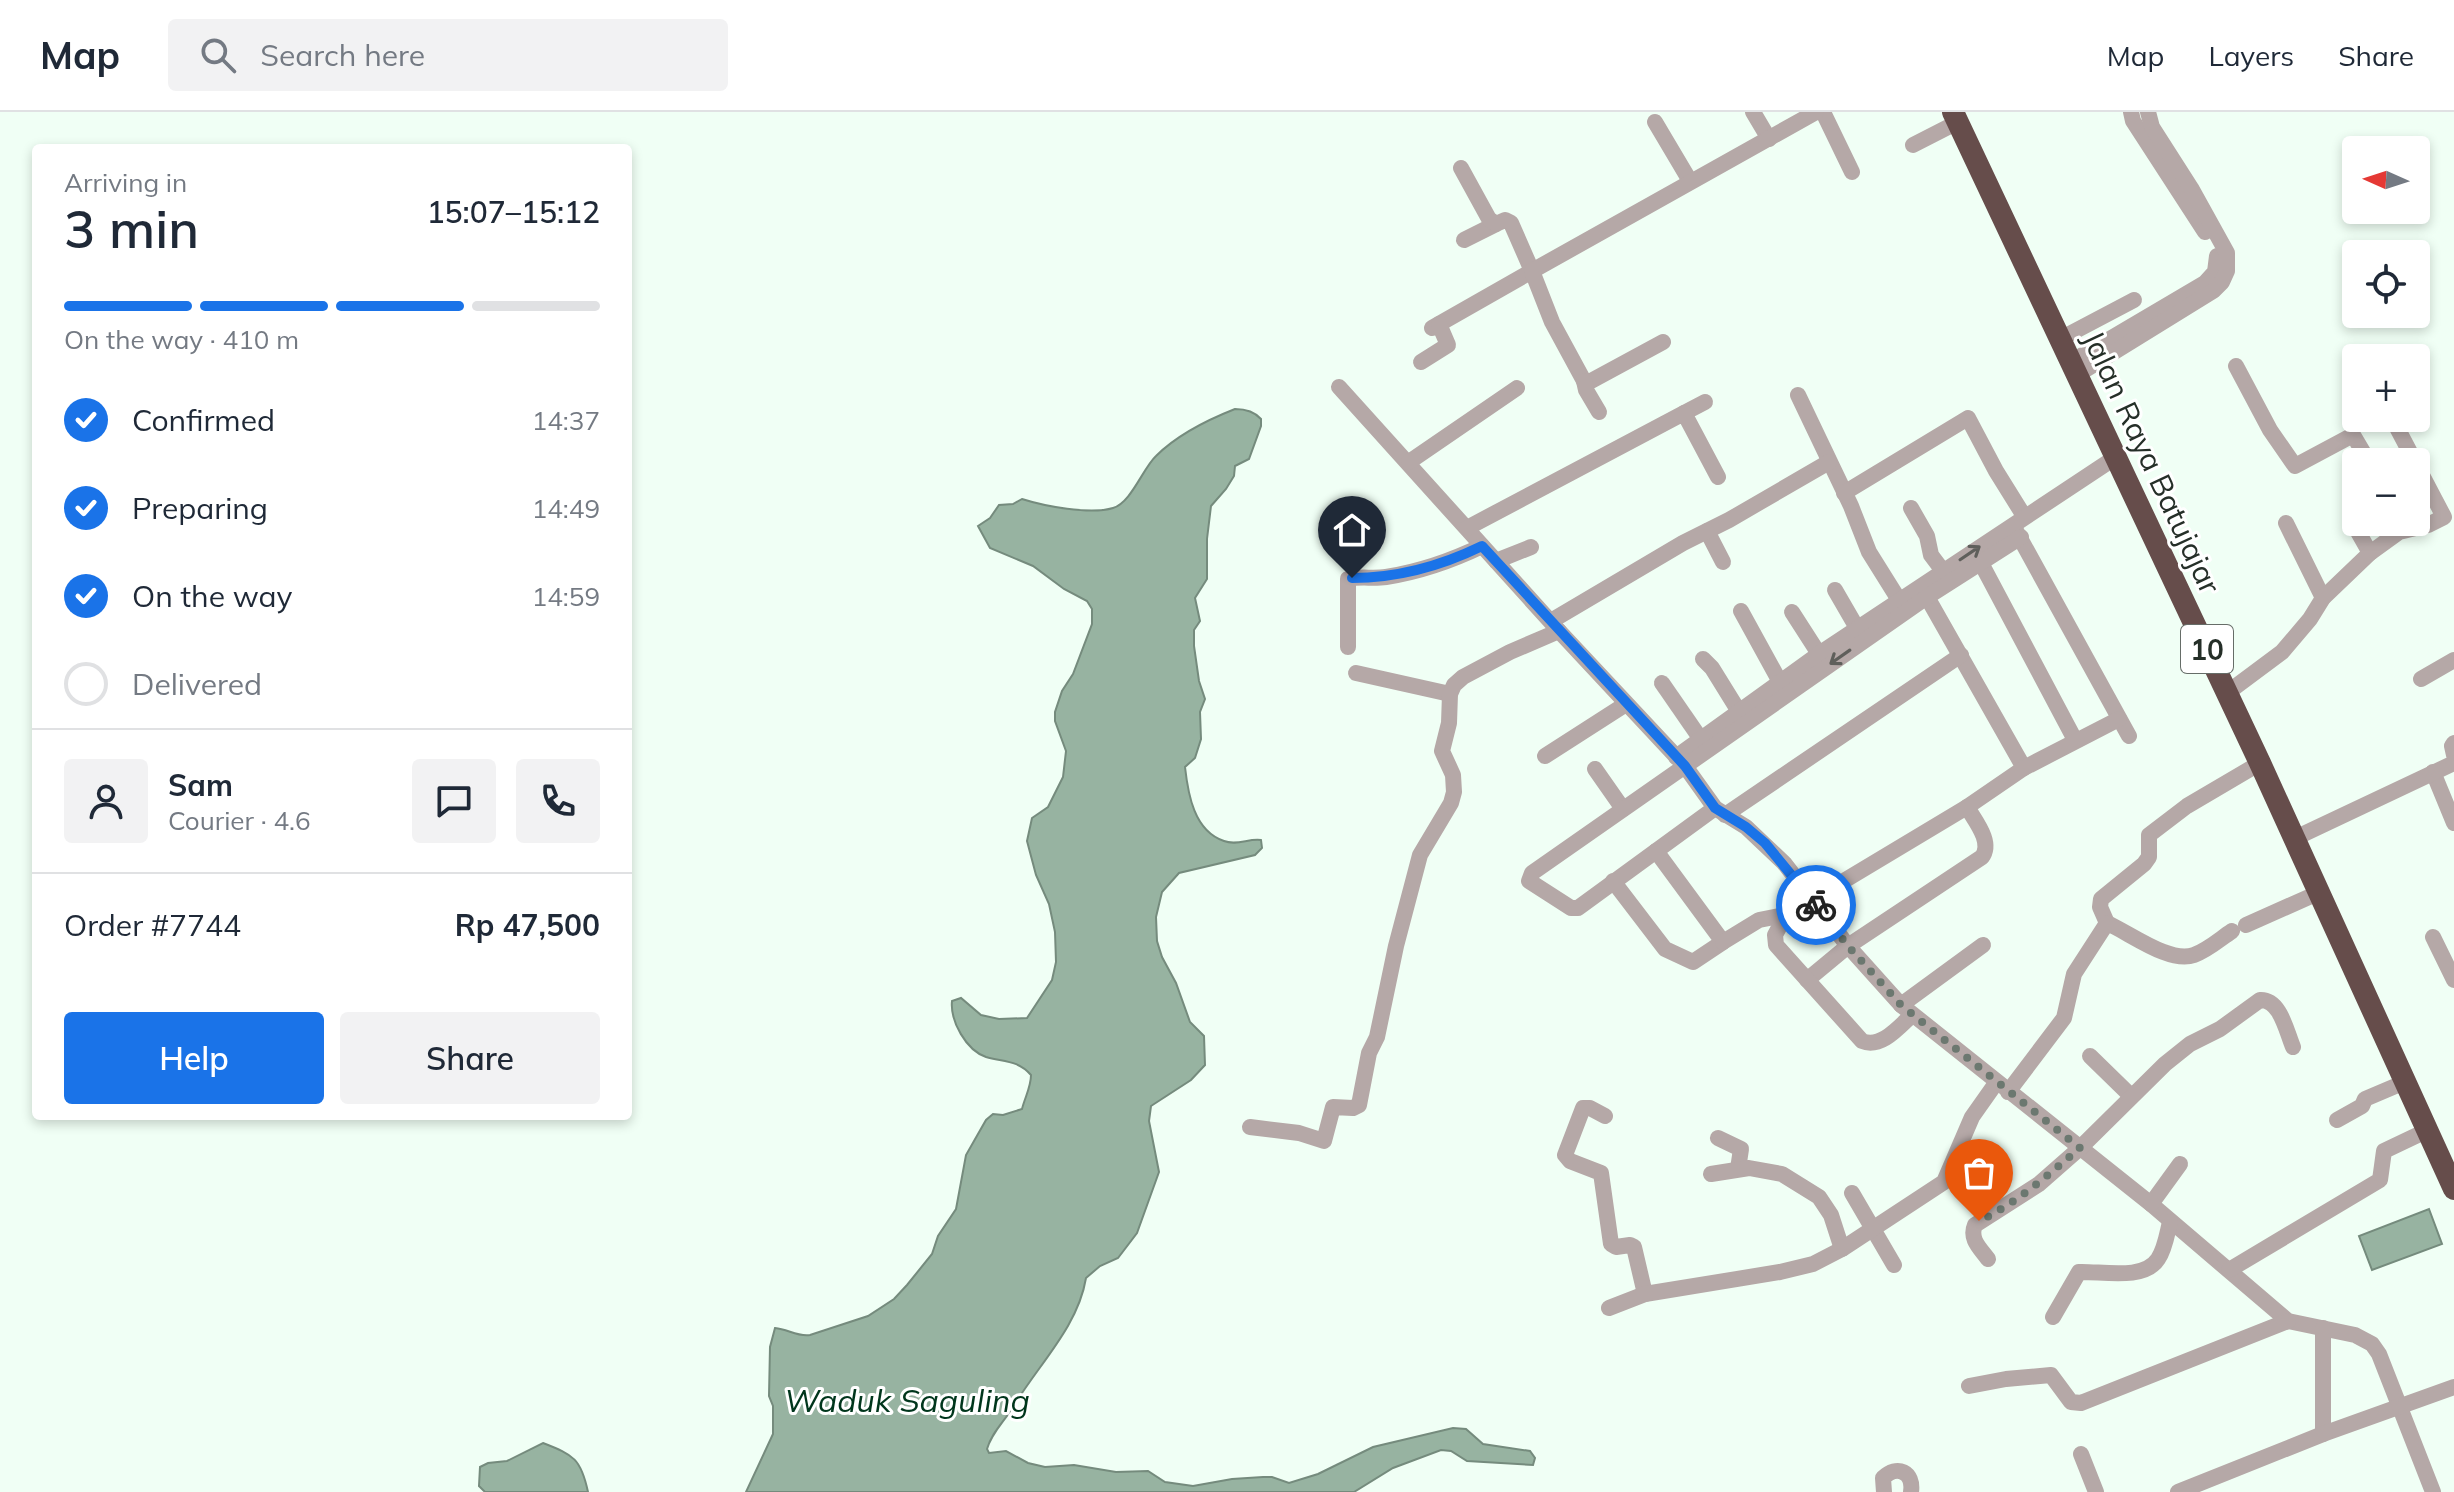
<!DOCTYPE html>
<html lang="en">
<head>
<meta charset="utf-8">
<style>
	:root { --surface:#fff; --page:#f2f2f3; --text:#1f2937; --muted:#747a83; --line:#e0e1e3; --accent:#1a73e8 }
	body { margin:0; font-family:Mulish,sans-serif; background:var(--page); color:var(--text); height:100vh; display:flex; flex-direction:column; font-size:30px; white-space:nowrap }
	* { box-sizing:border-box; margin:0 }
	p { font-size:26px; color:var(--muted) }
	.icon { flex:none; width:44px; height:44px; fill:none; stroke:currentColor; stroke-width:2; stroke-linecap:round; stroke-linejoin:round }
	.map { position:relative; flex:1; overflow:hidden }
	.sheet { position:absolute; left:32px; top:32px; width:600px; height:976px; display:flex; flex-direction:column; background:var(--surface); border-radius:8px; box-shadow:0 4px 12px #0003 }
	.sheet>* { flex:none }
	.needle { width:52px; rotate:273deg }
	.controls { position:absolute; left:2342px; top:24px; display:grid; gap:16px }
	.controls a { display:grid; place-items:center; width:88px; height:88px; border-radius:8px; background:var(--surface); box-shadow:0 4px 12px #0003; font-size:40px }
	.pin { position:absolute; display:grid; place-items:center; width:68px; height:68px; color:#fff; margin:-82px -34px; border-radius:50% 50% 50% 0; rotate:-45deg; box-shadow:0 0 8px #0007 }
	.pin .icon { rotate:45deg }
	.courier { position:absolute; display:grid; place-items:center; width:80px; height:80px; margin:-40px; border:6px solid #1a73e8; border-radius:50%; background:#fff; color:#222; box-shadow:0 2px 10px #0007 }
	.headline em { font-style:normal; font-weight:600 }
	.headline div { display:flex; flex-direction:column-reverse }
	.headline { display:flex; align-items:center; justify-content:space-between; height:136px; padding:0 32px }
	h1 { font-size:52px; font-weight:600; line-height:60px }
	.bar { display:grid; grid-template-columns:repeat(4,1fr); gap:12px 8px; align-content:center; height:96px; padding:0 32px }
	.bar i { height:10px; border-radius:6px; background:var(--line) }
	.bar .on { background:var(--accent) }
	.bar p { grid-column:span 4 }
	.line { display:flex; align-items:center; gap:20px; padding:0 32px; border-top:2px solid var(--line) }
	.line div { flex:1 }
	.round { display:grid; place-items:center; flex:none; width:84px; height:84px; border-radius:8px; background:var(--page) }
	ol { padding:0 32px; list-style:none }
	li { display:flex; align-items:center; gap:24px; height:88px }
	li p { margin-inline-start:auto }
	li .icon { padding:8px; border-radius:50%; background:var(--accent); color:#fff; stroke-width:4 }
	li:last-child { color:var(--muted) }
	li i { width:44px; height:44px; border:4px solid var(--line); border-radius:50% }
	.action { display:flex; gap:16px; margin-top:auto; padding:16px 32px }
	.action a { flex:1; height:92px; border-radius:8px; background:var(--accent); color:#fff; font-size:32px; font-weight:600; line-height:92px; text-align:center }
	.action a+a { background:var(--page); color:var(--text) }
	header { display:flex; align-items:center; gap:48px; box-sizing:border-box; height:112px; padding:0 40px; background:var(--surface); border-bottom:2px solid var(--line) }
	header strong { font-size:38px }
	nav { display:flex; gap:44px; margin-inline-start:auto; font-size:28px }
	.search { width:560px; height:72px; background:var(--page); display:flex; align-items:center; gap:20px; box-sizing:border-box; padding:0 28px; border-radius:8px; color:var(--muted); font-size:30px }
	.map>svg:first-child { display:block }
	.water { fill:#97b3a1; stroke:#758b7d; stroke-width:2 }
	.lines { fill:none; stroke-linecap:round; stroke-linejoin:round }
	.minor { stroke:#b5a8a7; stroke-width:16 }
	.highway { stroke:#664d4b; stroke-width:22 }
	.oneway { stroke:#5f5f5b }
	.done { stroke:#6c7870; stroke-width:8; stroke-dasharray:0 14.4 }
	.route { stroke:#1a73e8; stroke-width:10 }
	.labels { text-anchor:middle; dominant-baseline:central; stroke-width:6; stroke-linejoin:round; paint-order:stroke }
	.shield { fill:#fff; stroke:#666d68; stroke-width:2 }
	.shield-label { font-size:28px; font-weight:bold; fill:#252f28 }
	.street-label { font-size:30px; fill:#252f28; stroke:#fff }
	.water-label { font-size:32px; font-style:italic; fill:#00361c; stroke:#fff }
</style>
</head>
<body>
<header>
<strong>Map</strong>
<div class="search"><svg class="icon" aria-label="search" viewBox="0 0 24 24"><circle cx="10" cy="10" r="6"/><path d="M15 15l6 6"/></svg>Search here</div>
<nav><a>Map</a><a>Layers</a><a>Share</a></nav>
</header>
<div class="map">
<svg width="2454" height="1380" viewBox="0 0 2454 1380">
	<rect width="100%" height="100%" fill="#f0fff5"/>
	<g class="water">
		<path d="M 1235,297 C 1245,297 1254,299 1261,307 L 1261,314 L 1249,347 L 1235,354 L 1234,364 L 1226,377 L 1211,394 L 1207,427 L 1207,467 L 1195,486 L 1200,509 L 1194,518 L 1194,534 L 1199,569 L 1205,587 L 1200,600 L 1201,627 L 1195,646 L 1185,655 C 1188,682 1194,719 1224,729 C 1237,734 1249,726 1261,728 L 1262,736 L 1255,743 L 1179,761 L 1162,780 L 1156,805 L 1157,829 L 1162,845 L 1176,871 L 1190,910 L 1204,924 L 1205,953 L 1191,968 L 1151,994 L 1149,1009 L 1159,1060 L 1137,1121 L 1118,1146 L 1100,1154 L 1086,1166 C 1078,1215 1038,1253 1013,1295 C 1004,1310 992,1320 987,1337 L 989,1341 L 1006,1339 L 1028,1351 L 1045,1355 L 1074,1353 L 1116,1360 L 1148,1359 L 1165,1370 L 1193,1374 L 1232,1367 L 1263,1365 L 1272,1365 L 1289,1371 L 1318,1362 L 1373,1335 L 1453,1316 L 1466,1317 L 1483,1332 L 1530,1339 L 1535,1346 L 1533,1353 L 1467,1349 L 1451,1339 L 1441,1338 L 1393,1356 L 1354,1380 L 746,1380 L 773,1322 L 773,1294 L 769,1284 L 770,1235 L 775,1216 C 788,1217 797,1225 810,1223 L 868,1204 L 894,1187 L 907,1173 L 932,1142 L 938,1124 L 956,1097 L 966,1043 L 986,1008 L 993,1002 L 1003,1003 L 1022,997 C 1025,985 1031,975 1031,963 C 1018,948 1004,950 986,945 C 966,938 950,909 952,889 L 961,886 L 981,903 L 999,907 L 1027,906 L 1052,868 L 1056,850 L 1055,820 L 1049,792 L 1036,763 L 1027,729 L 1032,706 L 1048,695 L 1063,665 L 1066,639 L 1055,609 L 1055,600 L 1062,579 L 1073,562 L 1092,512 L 1092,497 L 1087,489 L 1064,477 L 1033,454 L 990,436 L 978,414 L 990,406 L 999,393 L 1013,392 L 1022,387 C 1044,394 1090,403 1113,396 C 1131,391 1143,356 1156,344 C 1177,323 1207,308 1235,297 Z"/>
		<polygon points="2429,1097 2442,1132 2372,1158 2359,1124"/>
		<path d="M 543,1331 C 574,1343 581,1347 588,1380 L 485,1380 L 479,1374 L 480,1355 L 488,1351 L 507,1349 Z"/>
	</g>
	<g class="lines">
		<g class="minor">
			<polyline points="1753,0 1769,27"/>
			<polyline points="1823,0 1852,60"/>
			<polyline points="2131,0 2133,9 2205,120"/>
			<polyline points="1655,10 1690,69"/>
			<polyline points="1913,33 1958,10"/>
			<polyline points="1464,128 1496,112"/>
			<polyline points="1432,216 1532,159 1511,111 1505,108 1496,112 1489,107 1461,56"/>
			<polyline points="2060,227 2134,188"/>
			<polyline points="1663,230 1591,269 1584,269 1552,210 1532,159 1816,0"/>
			<polyline points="1421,250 1448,233 1439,212"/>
			<polyline points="2071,250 2205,171 2215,160 2217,144"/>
			<polyline points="2236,254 2270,318 2295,354 2353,323 2369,350"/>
			<polyline points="2077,263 2213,179 2222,170 2227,159 2227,141 2191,76 2152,15 2148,0"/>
			<polyline points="1584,269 1586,278 1599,300"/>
			<polyline points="1339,275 1559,519 1685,654 1715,696 1746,715 1784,751 1848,834 1901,893 2151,1092 2288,1209 2355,1223 2372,1232 2379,1242 2433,1380"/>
			<polyline points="1798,283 1851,394 1869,440 1899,488"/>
			<polyline points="1684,301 1705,290"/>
			<polyline points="1409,350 1517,276"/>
			<polyline points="1844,381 1968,306 1996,359 2024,404"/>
			<polyline points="1911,396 1927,424 1931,443 1943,459"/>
			<polyline points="2286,411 2323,486"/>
			<polyline points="1467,416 1684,301 1718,365"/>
			<polyline points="2015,417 2129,624"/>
			<polyline points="2357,418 2370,441"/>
			<polyline points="1707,419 1723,450"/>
			<polyline points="1496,449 1531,435"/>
			<polyline points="1981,451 2075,628"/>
			<polyline points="1835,478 1857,516"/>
			<polyline points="1927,485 2024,656"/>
			<polyline points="1741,499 1780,570"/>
			<polyline points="1792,500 1819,542"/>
			<polyline points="1551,509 1683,431 1729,408 1829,350"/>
			<path d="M 1348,535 L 1348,467 C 1360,464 1373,467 1386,465 C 1418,460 1453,448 1482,434"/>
			<polyline points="1703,547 1712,556 1738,598"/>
			<polyline points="1356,561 1450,582"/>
			<polyline points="2421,567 2454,548"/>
			<polyline points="1662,571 1700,626"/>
			<polyline points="2227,581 2282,540 2310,507 2323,486 2370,441 2399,420 2428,413 2444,405 2393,308"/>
			<polyline points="2454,631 2452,634 2454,643"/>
			<polyline points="1545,644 1626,592"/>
			<polyline points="1676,645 1819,542 2116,345"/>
			<polyline points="1595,657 1623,697"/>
			<polyline points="2433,660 2454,711"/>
			<polyline points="1715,696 1578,796 1571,796 1529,769 1532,761 1927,485 2021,425"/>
			<polyline points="1725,703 1961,543"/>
			<polyline points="2293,727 2454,651"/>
			<polyline points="1613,769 1665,837 1693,850 1723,830 1656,739"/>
			<polyline points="2107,811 2100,795 2101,787 2144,752 2149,745 2149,723 2187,694 2260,651"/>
			<polyline points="2246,813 2318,781"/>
			<polyline points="2433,825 2454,868"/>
			<polyline points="1723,830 1759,808 1794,801"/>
			<path d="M 1807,868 L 1848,834 L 1982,745 C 1993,730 1975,709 1967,695"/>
			<polyline points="1901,893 1983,833"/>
			<path d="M 1912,903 C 1899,915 1881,937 1862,929 L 1776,833 L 1775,823 L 1782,810 L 1812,788 L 1967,695 L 2024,656 L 2119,607"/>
			<polyline points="2090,944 2131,984"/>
			<path d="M 2008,980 L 2064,906 L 2074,862 L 2107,811 C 2130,821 2170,852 2194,843 C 2208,838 2220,827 2232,819"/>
			<polyline points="1605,1004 1590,996 1583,996 1565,1043 1570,1049 1601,1061 1611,1132 1616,1135 1630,1133 1634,1135 1645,1182"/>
			<polyline points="2337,1008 2362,994 2365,987 2405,970"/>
			<polyline points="1250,1015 1299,1021 1324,1029 1333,995 1353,996 1359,993 1369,941 1377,925 1396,834 1420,743 1451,691 1454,680 1453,663 1442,639 1449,611 1450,582 1454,573 1463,565 1510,540 1559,519"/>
			<polyline points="1718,1026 1741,1037 1738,1057"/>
			<polyline points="1711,1062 1749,1056 1782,1062 1819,1085 1831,1103 1842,1137"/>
			<polyline points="1852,1081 1894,1153"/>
			<polyline points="2151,1092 2180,1052"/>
			<path d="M 1988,1147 C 1980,1136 1969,1127 1975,1113 L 2039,1072 L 2080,1036 L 2165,952 L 2190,932 L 2220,917 L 2260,888 C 2280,887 2286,918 2293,935"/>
			<polyline points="2229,1158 2380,1068 2384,1039 2426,1019"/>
			<polyline points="1609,1196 1645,1182 1780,1160 1813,1152 1842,1137 1944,1070 1972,1005 1996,971"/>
			<path d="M 2053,1205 L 2079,1160 C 2101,1159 2144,1169 2158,1147 C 2165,1137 2167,1122 2170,1110"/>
			<polyline points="1969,1274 2006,1267 2051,1263 2071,1290 2081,1291 2288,1209"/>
			<polyline points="2323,1322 2323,1216"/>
			<polyline points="2081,1342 2096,1380"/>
			<path d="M 1884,1380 L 1883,1366 C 1897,1352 1914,1360 1911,1380"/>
			<polyline points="2178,1380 2323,1322 2454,1275"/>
		</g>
		<polyline class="highway" points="1953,0 2260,651 2454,1077"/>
	</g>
	<defs><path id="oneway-shaft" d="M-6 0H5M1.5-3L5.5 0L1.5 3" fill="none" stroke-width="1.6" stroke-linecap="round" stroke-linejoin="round" transform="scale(2)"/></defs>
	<g class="oneway">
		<use href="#oneway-shaft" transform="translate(1970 441) rotate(-34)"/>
		<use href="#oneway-shaft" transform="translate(1840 545) rotate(145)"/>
	</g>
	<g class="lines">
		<path class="done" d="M 1816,793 L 1848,834 L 1901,893 L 2080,1036 C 2048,1063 2017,1091 1979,1109"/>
		<path class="route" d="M 1352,466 C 1397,466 1441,454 1482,434 L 1685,654 L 1715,696 L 1746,715 L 1765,731 L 1816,793"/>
	</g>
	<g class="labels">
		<rect class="shield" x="2181" y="513" width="52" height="48" rx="6"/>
		<g class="shield-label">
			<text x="2207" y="537">10</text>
		</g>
		<g class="street-label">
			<text transform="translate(2152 350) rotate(65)">Jalan Raya Batujajar</text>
		</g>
		<g class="water-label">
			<text x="907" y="1288">Waduk Saguling</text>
		</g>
	</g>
</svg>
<div class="controls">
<a><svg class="needle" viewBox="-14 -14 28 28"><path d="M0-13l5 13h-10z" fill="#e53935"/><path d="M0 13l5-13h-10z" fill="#747a83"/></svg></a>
<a><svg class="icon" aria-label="locate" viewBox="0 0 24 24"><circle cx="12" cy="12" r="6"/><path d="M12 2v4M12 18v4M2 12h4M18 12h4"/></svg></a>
<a>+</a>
<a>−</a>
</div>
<div class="pin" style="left:1979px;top:1109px;background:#ea580c"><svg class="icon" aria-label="bag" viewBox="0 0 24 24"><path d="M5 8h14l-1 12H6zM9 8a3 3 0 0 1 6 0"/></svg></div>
<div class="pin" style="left:1352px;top:466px;background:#1f2937"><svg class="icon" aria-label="home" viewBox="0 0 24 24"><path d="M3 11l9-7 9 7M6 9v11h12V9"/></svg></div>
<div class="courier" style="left:1816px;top:793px"><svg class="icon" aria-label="bike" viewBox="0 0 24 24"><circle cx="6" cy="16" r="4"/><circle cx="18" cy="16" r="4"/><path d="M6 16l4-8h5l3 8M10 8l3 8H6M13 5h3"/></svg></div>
<section class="sheet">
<div class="headline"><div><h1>3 min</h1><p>Arriving in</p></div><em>15:07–15:12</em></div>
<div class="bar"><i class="on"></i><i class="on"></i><i class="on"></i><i></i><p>On the way · 410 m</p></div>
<ol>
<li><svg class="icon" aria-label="check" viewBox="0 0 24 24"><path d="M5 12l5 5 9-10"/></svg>Confirmed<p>14:37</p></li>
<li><svg class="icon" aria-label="check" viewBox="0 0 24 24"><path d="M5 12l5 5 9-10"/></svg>Preparing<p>14:49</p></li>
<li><svg class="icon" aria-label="check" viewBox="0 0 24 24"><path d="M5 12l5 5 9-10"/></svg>On the way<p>14:59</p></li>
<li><i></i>Delivered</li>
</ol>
<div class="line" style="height:144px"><a class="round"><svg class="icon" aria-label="person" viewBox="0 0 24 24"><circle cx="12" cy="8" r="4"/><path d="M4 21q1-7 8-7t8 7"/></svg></a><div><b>Sam</b><p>Courier · 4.6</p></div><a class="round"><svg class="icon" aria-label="chat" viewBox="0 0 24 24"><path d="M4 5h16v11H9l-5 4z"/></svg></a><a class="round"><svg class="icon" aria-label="phone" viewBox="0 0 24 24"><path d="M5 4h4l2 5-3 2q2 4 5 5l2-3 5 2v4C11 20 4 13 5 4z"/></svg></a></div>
<div class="line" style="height:104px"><div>Order #7744</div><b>Rp 47,500</b></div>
<div class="action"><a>Help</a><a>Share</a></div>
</section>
</div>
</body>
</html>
